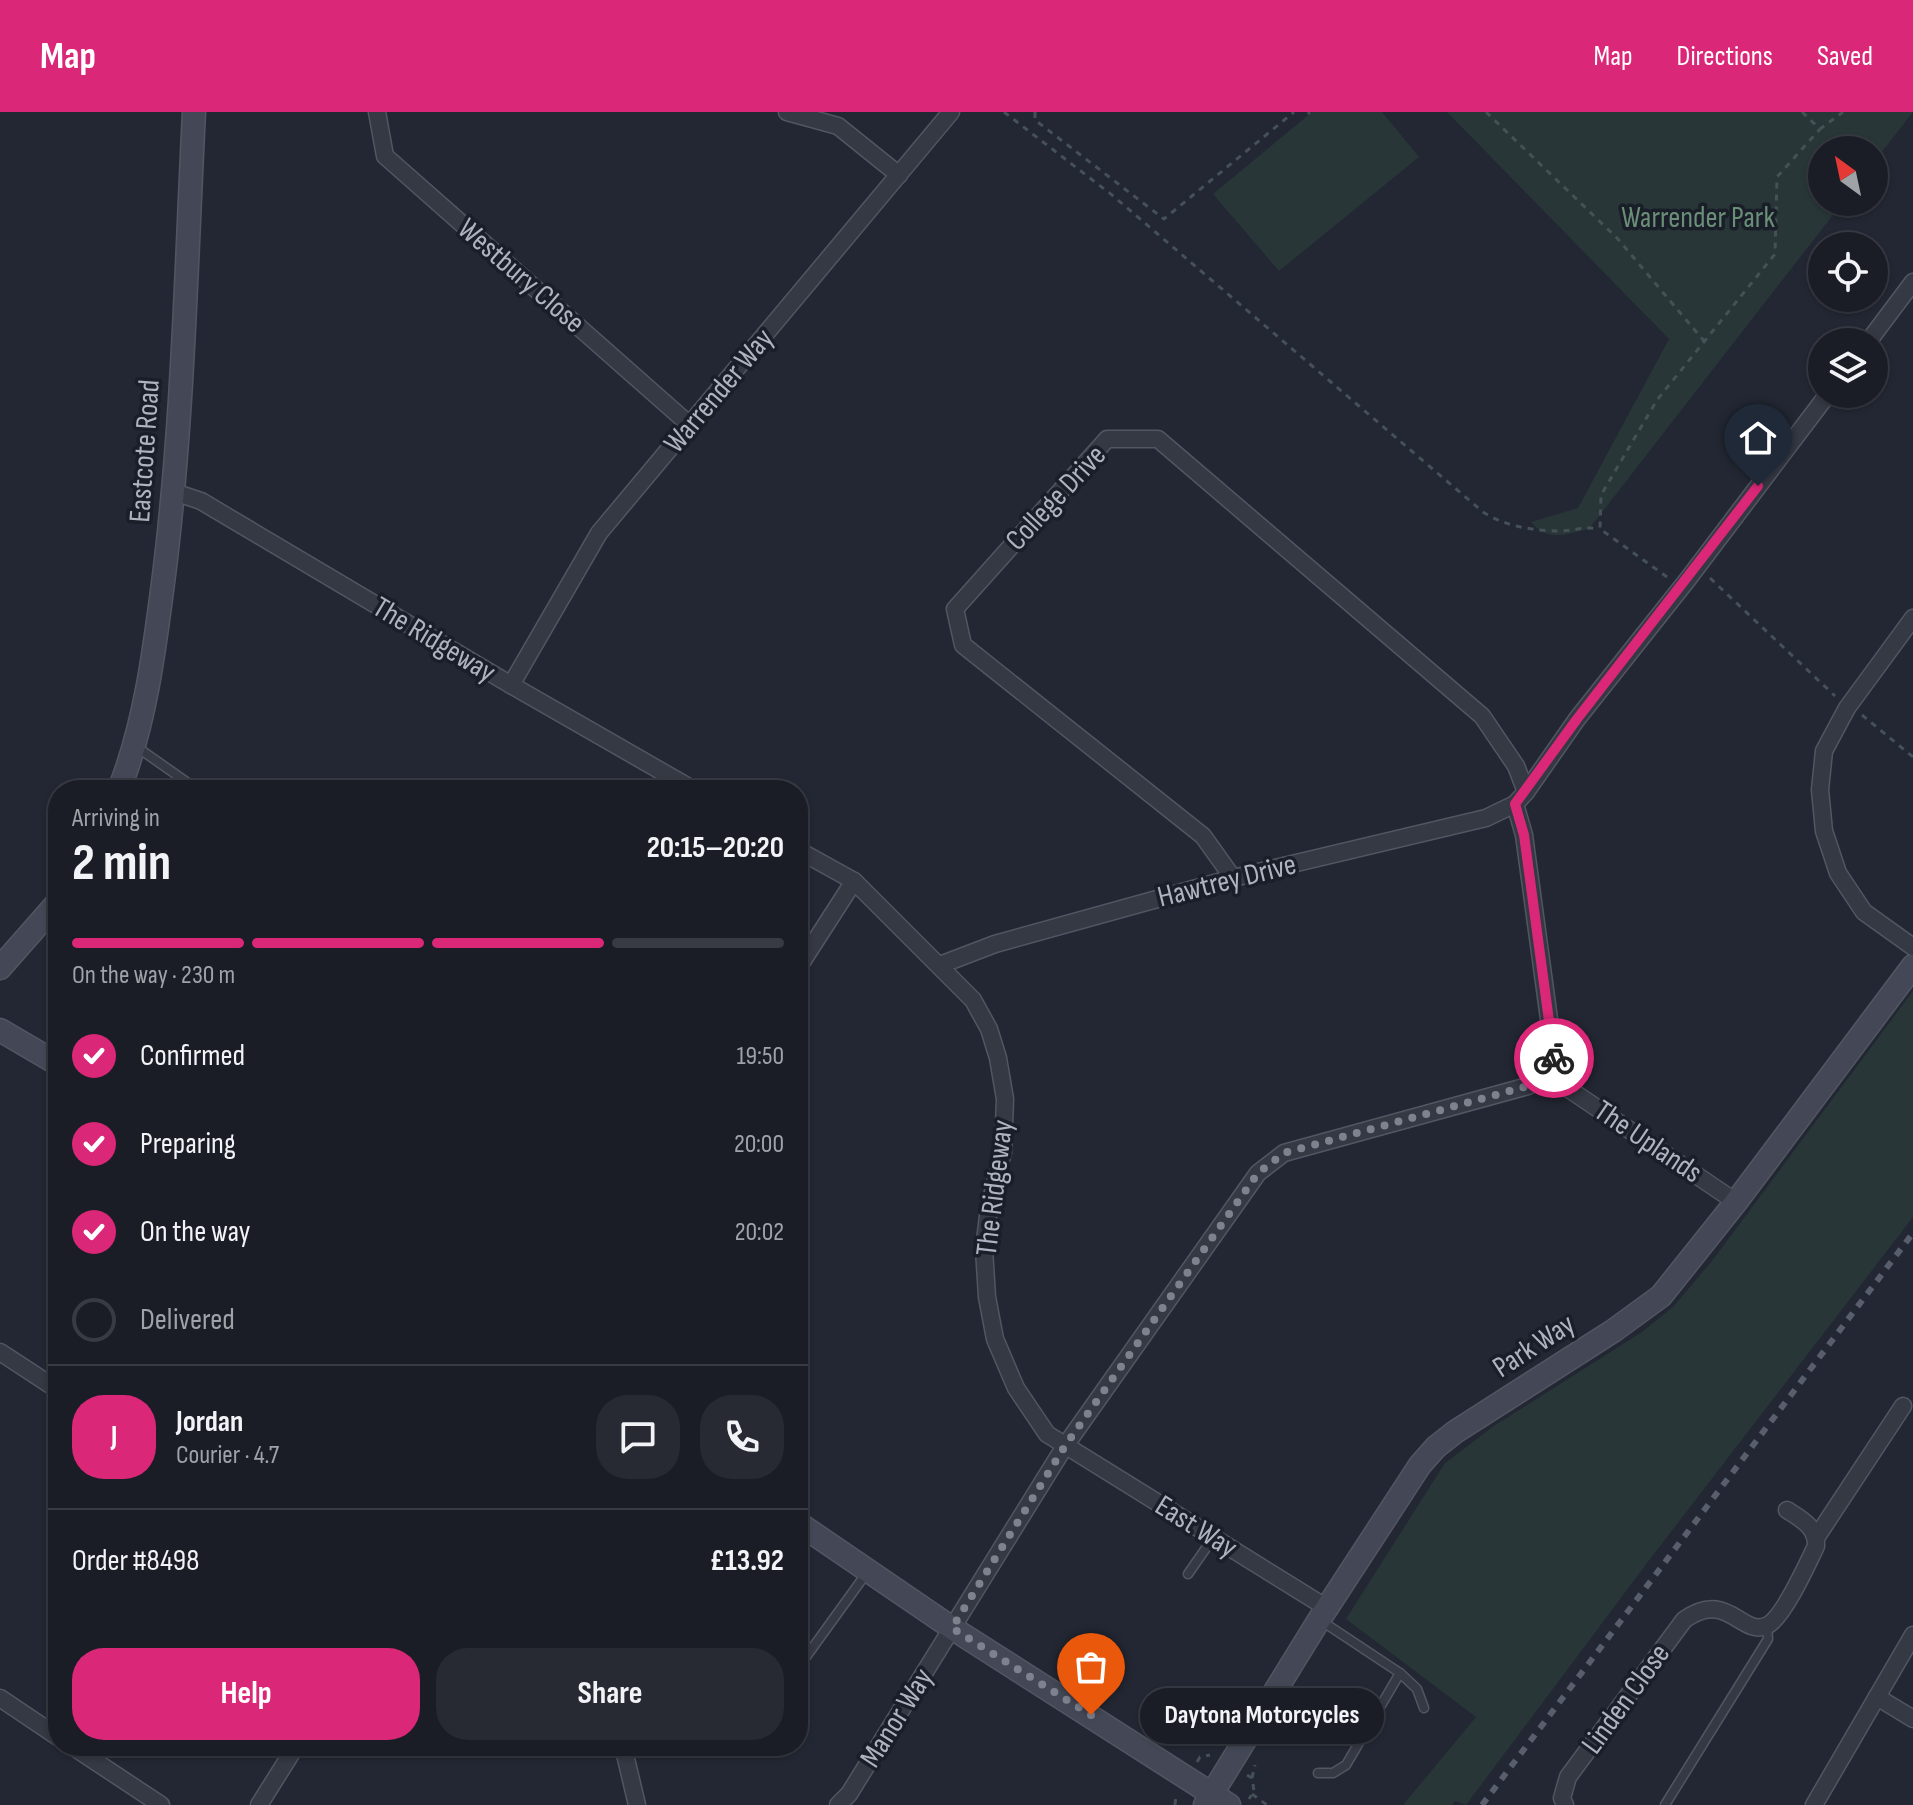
<!DOCTYPE html>
<html lang="en">
<head>
<meta charset="utf-8">
<style>
	:root { --surface:#1a1d26; --page:#272a32; --text:#f1f3f6; --muted:#9fa2a7; --line:#383b43; --accent:#db2777 }
	body { margin:0; font-family:"Sofia Sans Condensed",sans-serif; background:var(--page); color:var(--text); height:100vh; display:flex; flex-direction:column; font-size:30px; white-space:nowrap }
	* { box-sizing:border-box; margin:0 }
	p { font-size:26px; color:var(--muted) }
	.icon { flex:none; width:44px; height:44px; fill:none; stroke:currentColor; stroke-width:2; stroke-linecap:round; stroke-linejoin:round }
	.map { position:relative; flex:1; overflow:hidden }
	.sheet { position:absolute; left:48px; top:668px; width:760px; height:976px; display:flex; flex-direction:column; background:var(--surface); border-radius:32px; box-shadow:0 2px 6px #0004,0 0 0 2px var(--line) }
	.sheet>* { flex:none }
	.needle { width:52px; rotate:327deg }
	.tools { position:absolute; left:1808px; top:24px; display:grid; gap:16px }
	.tools a { display:grid; place-items:center; width:80px; height:80px; border-radius:50%; background:var(--surface); box-shadow:0 2px 6px #0004,0 0 0 2px var(--line); font-size:40px }
	.pin { position:absolute; display:grid; place-items:center; width:68px; height:68px; color:#fff; margin:-82px -34px; border-radius:50% 50% 50% 0; rotate:-45deg; box-shadow:0 0 8px #0007 }
	.pin .icon { rotate:45deg }
	.courier { position:absolute; display:grid; place-items:center; width:80px; height:80px; margin:-40px; border:6px solid #db2777; border-radius:50%; background:#fff; color:#222; box-shadow:0 2px 10px #0007 }
	.bubble { position:absolute; height:56px; border-radius:28px; background:var(--surface); box-shadow:0 2px 6px #0004,0 0 0 2px var(--line); font-size:26px; font-weight:700; line-height:56px; text-align:center }
	.headline em { font-style:normal; font-weight:700 }
	.headline div { display:flex; flex-direction:column-reverse }
	.headline { display:flex; align-items:center; justify-content:space-between; height:136px; padding:0 24px }
	h1 { font-size:52px; font-weight:700; line-height:60px }
	.bar { display:grid; grid-template-columns:repeat(4,1fr); gap:12px 8px; align-content:center; height:96px; padding:0 24px }
	.bar i { height:10px; border-radius:6px; background:var(--line) }
	.bar .selected { background:var(--accent) }
	.bar p { grid-column:span 4 }
	.line { display:flex; align-items:center; gap:20px; padding:0 24px; border-top:2px solid var(--line) }
	.line div { flex:1 }
	.round { display:grid; place-items:center; flex:none; width:84px; height:84px; border-radius:32px; background:var(--page) }
	ol { padding:0 24px; list-style:none }
	li { display:flex; align-items:center; gap:24px; height:88px }
	li p { margin-inline-start:auto }
	li .icon { padding:8px; border-radius:50%; background:var(--accent); color:#fff; stroke-width:4 }
	li:last-child { color:var(--muted) }
	li i { width:44px; height:44px; border:4px solid var(--line); border-radius:50% }
	.cta { display:flex; gap:16px; margin-top:auto; padding:16px 24px }
	.cta a { flex:1; height:92px; border-radius:32px; background:var(--accent); color:#fff; font-size:32px; font-weight:700; line-height:92px; text-align:center }
	.cta a+a { background:var(--page); color:var(--text) }
	header { display:flex; align-items:center; gap:48px; box-sizing:border-box; height:112px; padding:0 40px; background:var(--accent); color:#fff }
	header strong { font-size:38px }
	nav { display:flex; gap:44px; margin-inline-start:auto; font-size:28px }
	.map>svg:first-child { display:block }
	.green { fill:#283638 }
	.lines { fill:none; stroke-linecap:round; stroke-linejoin:round }
	.lane-casing { stroke:#525662; stroke-width:11 }
	.street-casing { stroke:#525662; stroke-width:19 }
	.secondary-casing { stroke:#525662; stroke-width:25 }
	.path { stroke:#455156; stroke-width:3; stroke-dasharray:6 6; stroke-linecap:butt }
	.lane { stroke:#353944; stroke-width:8 }
	.street { stroke:#353944; stroke-width:16 }
	.secondary { stroke:#444856; stroke-width:22 }
	.rail { stroke:#595e6c; stroke-width:6; stroke-dasharray:8 8; stroke-linecap:butt }
	.done { stroke:#7e828f; stroke-width:8; stroke-dasharray:0 14.4 }
	.route { stroke:#db2777; stroke-width:10 }
	.labels { text-anchor:middle; dominant-baseline:central; stroke-width:7; stroke-linejoin:round; paint-order:stroke }
	.park-label { font-size:30px; fill:#6a8e78; stroke:#1a1e28 }
	.street-label { font-size:30px; fill:#afb3c1; stroke:#1a1e28 }
</style>
</head>
<body>
<header>
<strong>Map</strong>
<nav><a>Map</a><a>Directions</a><a>Saved</a></nav>
</header>
<div class="map">
<svg width="1913" height="1693" viewBox="0 0 1913 1693">
	<rect width="100%" height="100%" fill="#222733"/>
	<g class="green">
		<polygon points="1312,0 1382,0 1419,45 1279,159 1213,82"/>
		<path d="M 1447,0 L 1913,0 L 1874,50 L 1874,38 L 1822,38 L 1822,90 L 1843,90 L 1589,417 C 1566,422 1548,431 1531,410 L 1578,396 L 1669,227 Z"/>
		<polygon points="1913,879 1913,1105 1644,1455 1466,1693 1455,1689 1452,1693 1403,1693 1476,1605 1346,1507 1445,1351 1494,1314 1642,1220 1673,1195 1712,1149"/>
	</g>
	<g class="lines">
		<defs>
			<g id="lane">
				<polyline points="134,633 198,678"/>
				<polyline points="1188,1462 1213,1426"/>
				<polyline points="1320,1508 1400,1561 1417,1577 1424,1596"/>
				<polyline points="798,1556 868,1459"/>
				<polyline points="1318,1661 1333,1661 1346,1653 1400,1561"/>
				<polyline points="1665,1693 1768,1527 1767,1514"/>
			</g>
			<g id="street">
				<polyline points="377,0 385,44 691,314"/>
				<polyline points="787,0 838,14 899,63"/>
				<polyline points="1868,230 1913,170"/>
				<polyline points="174,380 201,389 511,573 694,678"/>
				<polyline points="1913,506 1847,596 1824,639 1820,678 1824,719 1838,761 1864,800 1913,835"/>
				<polyline points="511,573 599,421 951,0"/>
				<polyline points="1515,692 1524,723 1555,951 1551,965"/>
				<polyline points="798,738 854,769 973,888 989,917 998,946 1005,987 1003,1040 989,1096 984,1137 987,1185 995,1227 1016,1276 1047,1322 1327,1496"/>
				<polyline points="1233,766 1203,724 963,533 955,497 1107,327 1158,327 1482,604 1516,654 1526,680"/>
				<polyline points="940,853 995,832 1233,766 1486,706 1515,692 1526,680 1577,607 1688,467 1828,282"/>
				<polyline points="798,856 854,769"/>
				<polyline points="1551,965 1736,1090"/>
				<polyline points="0,1240 58,1278"/>
				<polyline points="1816,1426 1903,1294"/>
				<polyline points="1877,1585 1913,1607"/>
				<polyline points="0,1586 58,1625"/>
				<polyline points="72,1634 161,1693"/>
				<polyline points="623,1634 637,1693"/>
				<polyline points="259,1693 296,1634"/>
				<polyline points="838,1693 849,1682 1065,1334 1258,1061 1284,1041 1528,974 1551,965"/>
				<path d="M 1565,1693 L 1562,1686 L 1568,1665 L 1684,1508 C 1727,1477 1741,1524 1766,1514 C 1782,1508 1808,1451 1816,1434 C 1817,1415 1801,1407 1787,1398"/>
				<polyline points="1814,1693 1913,1523"/>
			</g>
			<g id="secondary">
				<path d="M 119,678 C 145,612 154,541 163,471 C 183,315 186,157 194,0"/>
				<polyline points="0,856 58,790"/>
				<polyline points="0,918 58,952"/>
				<polyline points="798,1411 952,1516 1229,1693"/>
				<polyline points="1205,1693 1319,1508 1420,1353 1436,1335 1455,1320 1613,1219 1661,1184 1736,1090 1913,854"/>
			</g>
		</defs>
		<use href="#lane" class="lane-casing"/>
		<use href="#street" class="street-casing"/>
		<use href="#secondary" class="secondary-casing"/>
		<g class="path">
			<path d="M 1004,0 L 1112,83 L 1483,400 C 1504,414 1534,419 1560,419 C 1573,419 1585,414 1599,417"/>
			<polyline points="1035,0 1035,8 1164,107 1294,0"/>
			<polyline points="1308,0 1310,2"/>
			<polyline points="1486,0 1617,126 1704,229"/>
			<polyline points="1802,0 1820,17 1843,0"/>
			<polyline points="1667,465 1600,417 1601,383 1657,288 1775,142 1777,65 1820,17"/>
			<polyline points="1710,466 1835,584"/>
			<polyline points="1862,603 1913,645"/>
			<polyline points="1197,1650 1200,1645 1210,1643"/>
			<polyline points="1247,1663 1252,1666 1254,1679 1249,1687"/>
			<polyline points="1252,1666 1255,1653"/>
			<polyline points="1252,1682 1267,1693"/>
			<polyline points="1175,1693 1176,1683"/>
		</g>
		<use href="#lane" class="lane"/>
		<use href="#street" class="street"/>
		<use href="#secondary" class="secondary"/>
		<polyline class="rail" points="1482,1693 1913,1121"/>
	</g>
	<g class="lines">
		<polyline class="done" points="1091,1603 952,1516 1065,1334 1258,1061 1284,1041 1528,974 1551,965 1554,946"/>
		<polyline class="route" points="1554,946 1524,723 1515,692 1577,607 1758,374"/>
	</g>
	<g class="labels">
		<g class="park-label">
			<text x="1698" y="106">Warrender Park</text>
		</g>
		<g class="street-label">
			<text transform="translate(521 164) rotate(41)">Westbury Close</text>
			<text transform="translate(719 279) rotate(-50)">Warrender Way</text>
			<text transform="translate(145 339) rotate(-86)">Eastcote Road</text>
			<text transform="translate(1056 386) rotate(-47)">College Drive</text>
			<text transform="translate(434 528) rotate(31)">The Ridgeway</text>
			<text transform="translate(1227 769) rotate(-14)">Hawtrey Drive</text>
			<text transform="translate(1648 1030) rotate(34)">The Uplands</text>
			<text transform="translate(995 1076) rotate(-83)">The Ridgeway</text>
			<text transform="translate(1534 1234) rotate(-33)">Park Way</text>
			<text transform="translate(1196 1415) rotate(32)">East Way</text>
			<text transform="translate(1626 1587) rotate(-54)">Linden Close</text>
			<text transform="translate(897 1606) rotate(-58)">Manor Way</text>
		</g>
	</g>
</svg>
<div class="tools">
<a><svg class="needle" viewBox="-14 -14 28 28"><path d="M0-13l5 13h-10z" fill="#e53935"/><path d="M0 13l5-13h-10z" fill="#9fa2a7"/></svg></a>
<a><svg class="icon" aria-label="locate" viewBox="0 0 24 24"><circle cx="12" cy="12" r="6"/><path d="M12 2v4M12 18v4M2 12h4M18 12h4"/></svg></a>
<a><svg class="icon" aria-label="layers" viewBox="0 0 24 24"><path d="M12 4l9 5-9 5-9-5zM3 14l9 5 9-5"/></svg></a>
</div>
<div class="pin" style="left:1091px;top:1603px;background:#ea580c"><svg class="icon" aria-label="bag" viewBox="0 0 24 24"><path d="M5 8h14l-1 12H6zM9 8a3 3 0 0 1 6 0"/></svg></div>
<div class="pin" style="left:1758px;top:374px;background:#1f2937"><svg class="icon" aria-label="home" viewBox="0 0 24 24"><path d="M3 11l9-7 9 7M6 9v11h12V9"/></svg></div>
<div class="courier" style="left:1554px;top:946px"><svg class="icon" aria-label="bike" viewBox="0 0 24 24"><circle cx="6" cy="16" r="4"/><circle cx="18" cy="16" r="4"/><path d="M6 16l4-8h5l3 8M10 8l3 8H6M13 5h3"/></svg></div>
<div class="bubble" style="left:1140px;top:1576px;width:244px">Daytona Motorcycles</div>
<section class="sheet">
<div class="headline"><div><h1>2 min</h1><p>Arriving in</p></div><em>20:15–20:20</em></div>
<div class="bar"><i class="selected"></i><i class="selected"></i><i class="selected"></i><i></i><p>On the way · 230 m</p></div>
<ol>
<li><svg class="icon" aria-label="check" viewBox="0 0 24 24"><path d="M5 12l5 5 9-10"/></svg>Confirmed<p>19:50</p></li>
<li><svg class="icon" aria-label="check" viewBox="0 0 24 24"><path d="M5 12l5 5 9-10"/></svg>Preparing<p>20:00</p></li>
<li><svg class="icon" aria-label="check" viewBox="0 0 24 24"><path d="M5 12l5 5 9-10"/></svg>On the way<p>20:02</p></li>
<li><i></i>Delivered</li>
</ol>
<div class="line" style="height:144px"><b class="round" style="background:var(--accent);color:#fff">J</b><div><b>Jordan</b><p>Courier · 4.7</p></div><a class="round"><svg class="icon" aria-label="chat" viewBox="0 0 24 24"><path d="M4 5h16v11H9l-5 4z"/></svg></a><a class="round"><svg class="icon" aria-label="phone" viewBox="0 0 24 24"><path d="M5 4h4l2 5-3 2q2 4 5 5l2-3 5 2v4C11 20 4 13 5 4z"/></svg></a></div>
<div class="line" style="height:104px"><div>Order #8498</div><b>£13.92</b></div>
<div class="cta"><a>Help</a><a>Share</a></div>
</section>
</div>
</body>
</html>
